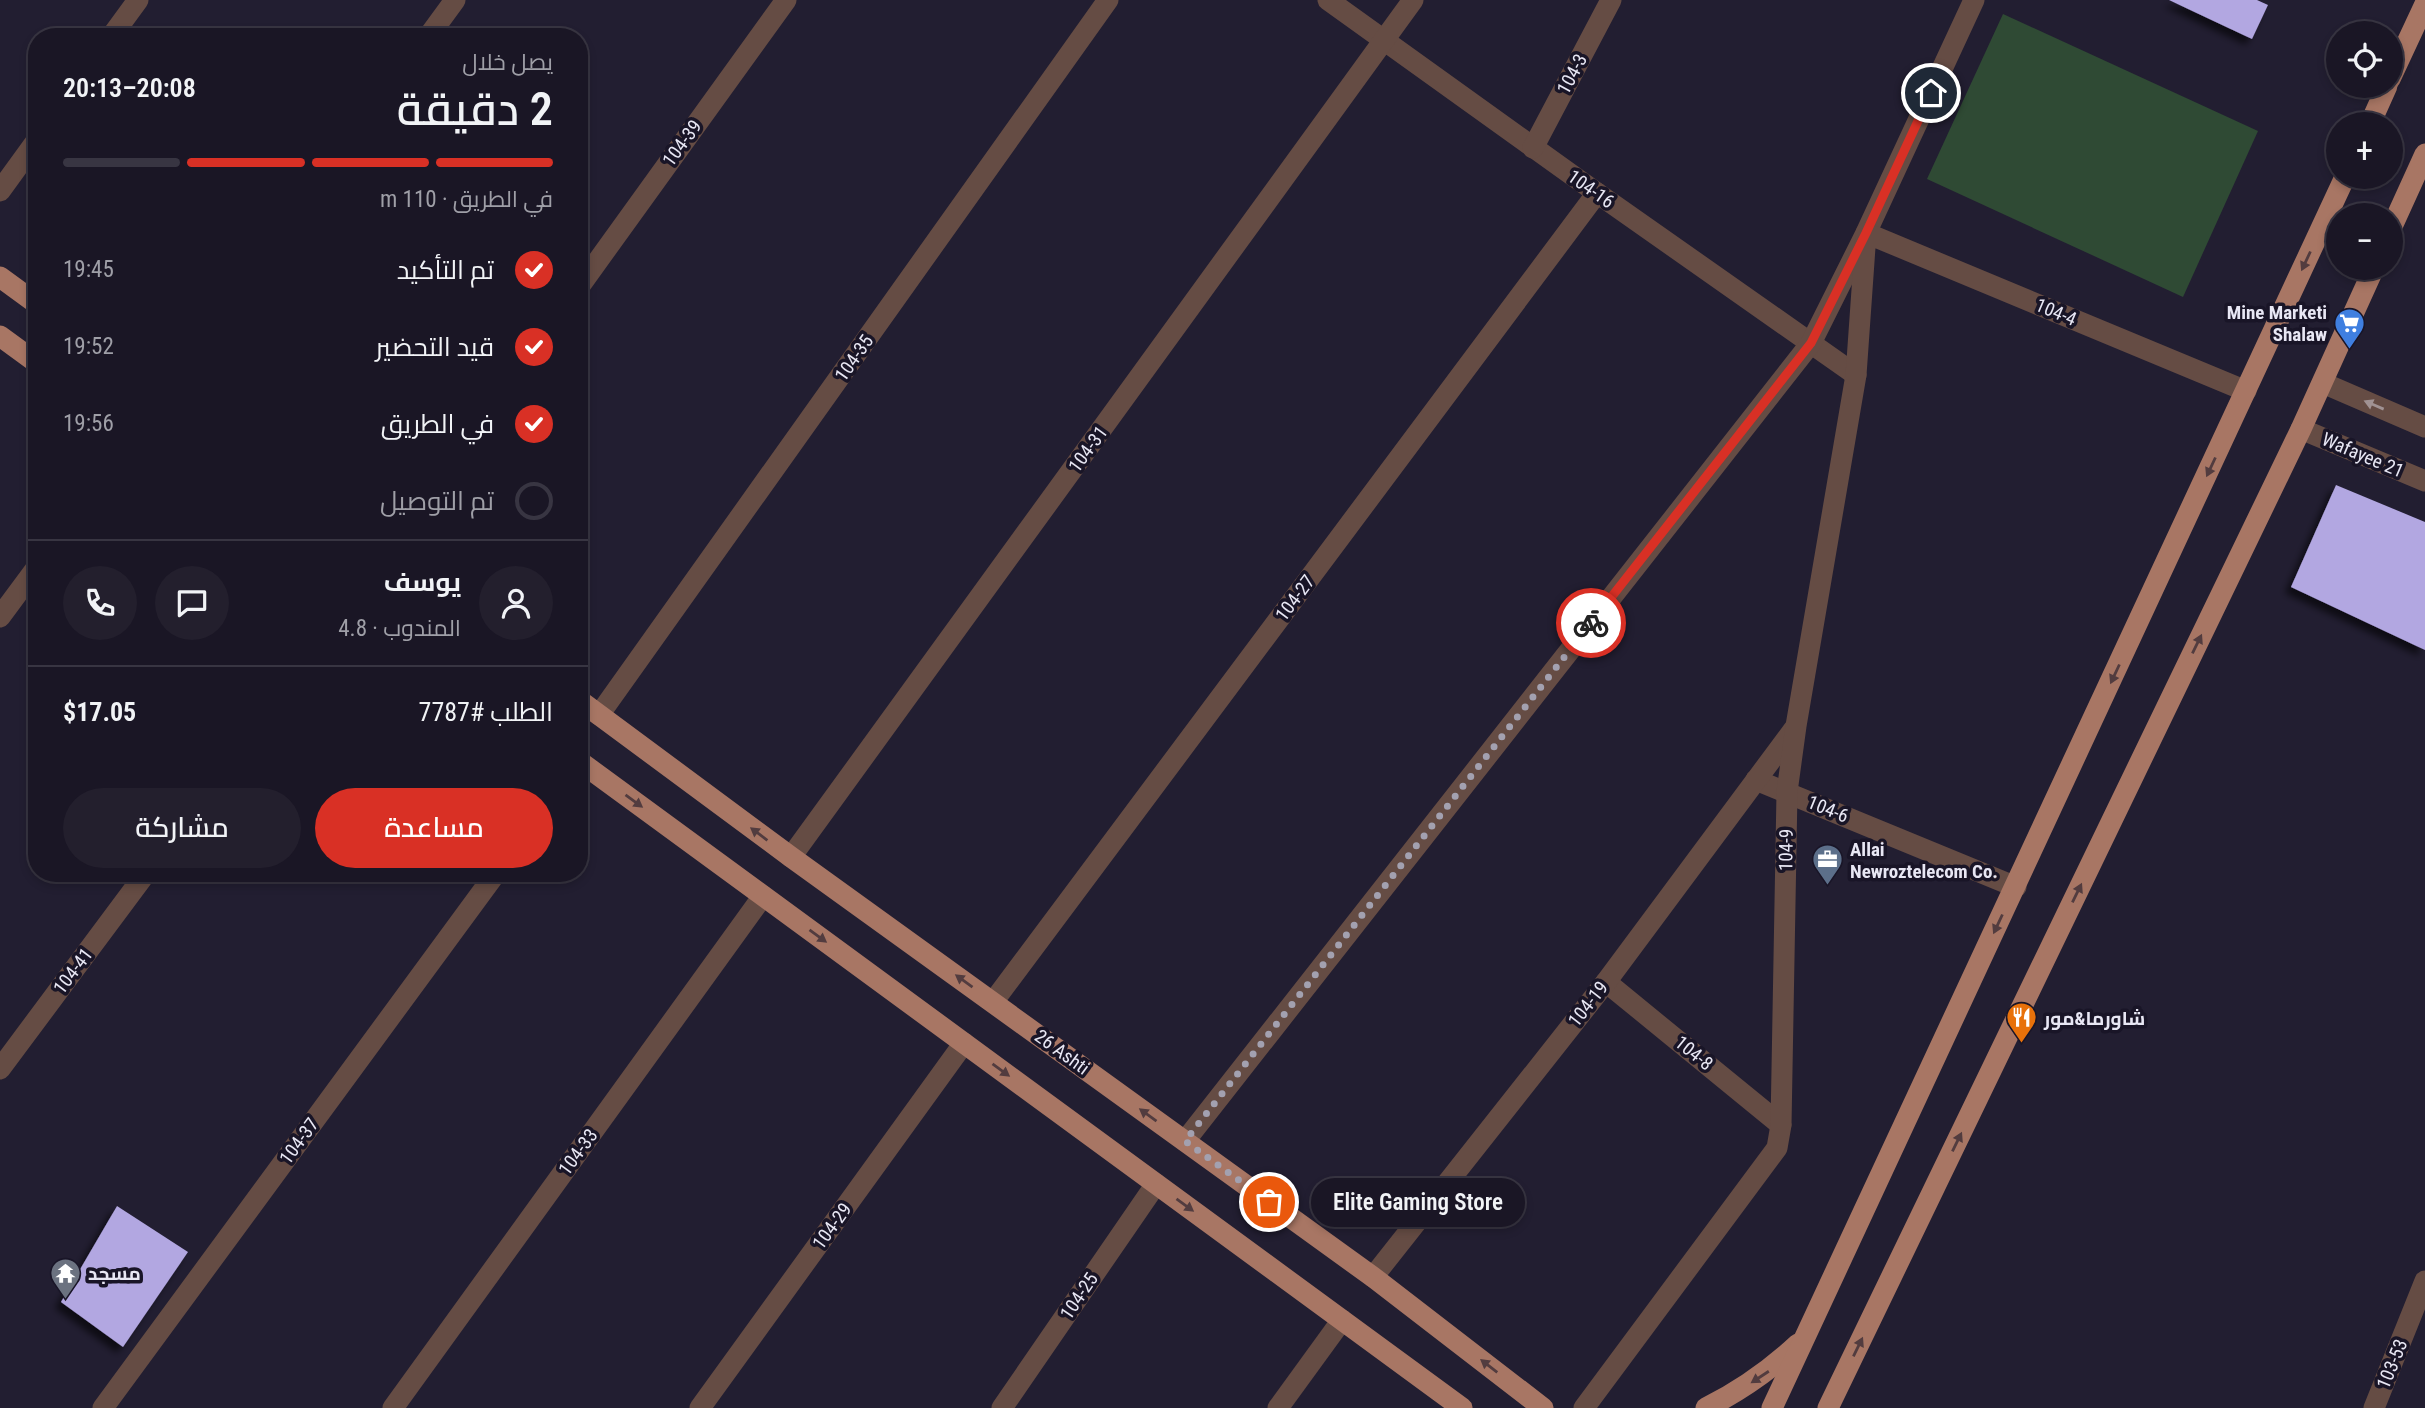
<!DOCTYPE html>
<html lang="ar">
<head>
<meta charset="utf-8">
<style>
	:root { --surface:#1a1625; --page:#231f2d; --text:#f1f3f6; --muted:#9f9fa7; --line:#383542; --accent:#d93025 }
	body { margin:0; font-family:"Roboto Condensed",Cairo,sans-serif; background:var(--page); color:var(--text); direction:rtl; height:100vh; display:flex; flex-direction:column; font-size:26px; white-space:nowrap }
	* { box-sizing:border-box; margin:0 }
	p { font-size:23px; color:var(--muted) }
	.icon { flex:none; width:38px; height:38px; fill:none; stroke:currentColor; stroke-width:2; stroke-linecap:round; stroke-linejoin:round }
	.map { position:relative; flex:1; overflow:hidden; direction:ltr }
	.panel { position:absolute; left:28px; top:28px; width:560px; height:854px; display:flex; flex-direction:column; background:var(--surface); border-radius:28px; box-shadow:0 4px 10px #0003,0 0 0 2px var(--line); direction:rtl }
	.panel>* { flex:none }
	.controls { position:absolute; left:2326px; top:21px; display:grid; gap:14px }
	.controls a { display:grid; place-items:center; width:77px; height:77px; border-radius:50%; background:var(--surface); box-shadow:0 4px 10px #0003,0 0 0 2px var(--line); font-size:35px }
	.pin { position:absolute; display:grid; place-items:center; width:60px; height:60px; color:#fff; margin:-30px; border:4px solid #fff; border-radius:50%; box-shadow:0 2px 7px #0007 }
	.courier { position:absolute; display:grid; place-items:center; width:70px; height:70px; margin:-35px; border:5px solid #d93025; border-radius:50%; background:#fff; color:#222; box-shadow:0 2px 9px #0007 }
	.bubble { position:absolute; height:49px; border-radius:24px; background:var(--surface); box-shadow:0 4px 10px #0003,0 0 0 2px var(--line); font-size:23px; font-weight:600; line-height:49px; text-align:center; direction:rtl }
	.overview em { font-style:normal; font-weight:600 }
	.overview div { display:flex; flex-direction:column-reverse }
	.overview { display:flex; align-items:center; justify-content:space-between; height:119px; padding:0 35px }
	h1 { font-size:46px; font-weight:600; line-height:52px }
	.bar { display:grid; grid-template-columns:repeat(4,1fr); gap:10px 7px; align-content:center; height:84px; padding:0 35px }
	.bar i { height:9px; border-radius:5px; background:var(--line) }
	.bar .current { background:var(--accent) }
	.bar p { grid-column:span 4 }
	.line { display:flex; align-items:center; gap:18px; padding:0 35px; border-top:2px solid var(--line) }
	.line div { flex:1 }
	.round { display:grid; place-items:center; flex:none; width:74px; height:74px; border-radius:37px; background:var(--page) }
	ol { padding:0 35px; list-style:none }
	li { display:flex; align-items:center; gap:21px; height:77px }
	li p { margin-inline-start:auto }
	li .icon { padding:7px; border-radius:50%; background:var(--accent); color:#fff; stroke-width:4 }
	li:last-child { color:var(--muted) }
	li i { width:38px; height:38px; border:4px solid var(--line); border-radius:50% }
	.button { display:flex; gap:14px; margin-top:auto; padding:14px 35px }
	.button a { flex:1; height:80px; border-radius:42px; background:var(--accent); color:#fff; font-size:28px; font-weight:600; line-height:80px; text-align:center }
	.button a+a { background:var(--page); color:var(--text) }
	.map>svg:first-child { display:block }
	.green { fill:#2f4a34 }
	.building { fill:#b2a7e1; filter:url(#shadow) }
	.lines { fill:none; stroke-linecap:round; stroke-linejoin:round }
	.minor { stroke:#654c44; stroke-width:21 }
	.major { stroke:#a87664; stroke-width:21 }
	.oneway { fill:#523c3f }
	.oneway2 { fill:#a09293 }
	.done { stroke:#a3a1b0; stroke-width:7; stroke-dasharray:0 12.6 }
	.route { stroke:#d93025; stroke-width:9 }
	.labels { text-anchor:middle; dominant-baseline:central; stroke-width:7; stroke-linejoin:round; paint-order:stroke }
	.street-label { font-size:19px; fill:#e8e7f4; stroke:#191527 }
	.poi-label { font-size:19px; font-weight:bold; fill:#e8e7f4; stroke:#191527; text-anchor:start }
</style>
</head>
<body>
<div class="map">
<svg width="2425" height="1408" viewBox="0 0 2425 1408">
	<defs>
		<filter id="shadow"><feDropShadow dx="-6" dy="6" stdDeviation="3.5" flood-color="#0009"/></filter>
	</defs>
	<rect width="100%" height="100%" fill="#221e31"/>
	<polygon class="green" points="2003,14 2258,131 2183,297 1927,179"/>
	<g class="building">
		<polygon points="2169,0 2257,0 2268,5 2252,39"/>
		<polygon points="2336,485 2425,522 2425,650 2291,587"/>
		<polygon points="117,1206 188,1252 123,1347 61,1302"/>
	</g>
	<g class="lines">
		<g class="minor">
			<polyline points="1328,0 1597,193 1856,375"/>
			<polyline points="111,37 138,0"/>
			<polyline points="428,37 455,0"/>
			<polyline points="1533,148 1611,0"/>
			<polyline points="0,191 37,140"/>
			<polyline points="579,287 786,0"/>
			<polyline points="2323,383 2425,427"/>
			<polyline points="2301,429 2425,481"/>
			<polyline points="0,617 37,567"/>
			<polyline points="599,715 1108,0"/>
			<polyline points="1756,780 2016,887"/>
			<polyline points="791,857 1413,0"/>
			<polyline points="1606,982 1781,1125"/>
			<polyline points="993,1002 1597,193"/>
			<polyline points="0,1069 146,873"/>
			<polyline points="1185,1141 1811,343 1866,233 1974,0"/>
			<polyline points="1373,1277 1606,982 1794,729"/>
			<polyline points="103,1408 496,873"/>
			<polyline points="393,1408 763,896"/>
			<polyline points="700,1408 964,1043"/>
			<polyline points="1002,1408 1156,1184"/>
			<polyline points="1278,1408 1342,1320"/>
			<polyline points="1584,1408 1777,1148 1781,1125 1787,792 1796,726 1856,375 1866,233 2246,391"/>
			<polyline points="2374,1408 2425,1281"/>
		</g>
		<g class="major">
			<polyline points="2390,79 2425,4"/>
			<polyline points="2370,124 2387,86"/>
			<polyline points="2390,231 2425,154"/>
			<polyline points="0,277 37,304"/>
			<polyline points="0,336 37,363"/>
			<polyline points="579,700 791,857 1373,1277 1543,1408"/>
			<polyline points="579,761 1462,1408"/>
			<path d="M 1706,1408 C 1740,1391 1770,1370 1798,1344"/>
			<polyline points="1772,1408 2345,177"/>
			<polyline points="1828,1408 2301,429 2374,268"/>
		</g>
	</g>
	<defs><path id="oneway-solid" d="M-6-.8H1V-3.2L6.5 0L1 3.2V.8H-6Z" transform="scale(1.75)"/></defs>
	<g class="oneway">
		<use href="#oneway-solid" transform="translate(2306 261) rotate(115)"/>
		<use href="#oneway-solid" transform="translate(2211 467) rotate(115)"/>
		<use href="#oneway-solid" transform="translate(2197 644) rotate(-64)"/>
		<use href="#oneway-solid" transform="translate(2115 674) rotate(115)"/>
		<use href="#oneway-solid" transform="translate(634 801) rotate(36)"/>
		<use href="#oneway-solid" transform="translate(759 834) rotate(-143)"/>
		<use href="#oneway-solid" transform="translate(2077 893) rotate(-64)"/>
		<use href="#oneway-solid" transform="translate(1998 924) rotate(115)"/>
		<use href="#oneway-solid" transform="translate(818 936) rotate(36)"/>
		<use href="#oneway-solid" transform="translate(964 981) rotate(-144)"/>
		<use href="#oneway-solid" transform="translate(1001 1070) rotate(36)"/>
		<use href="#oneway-solid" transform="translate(1148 1115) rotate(-144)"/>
		<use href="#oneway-solid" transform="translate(1957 1142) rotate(-64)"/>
		<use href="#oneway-solid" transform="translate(1185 1205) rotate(36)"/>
		<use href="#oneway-solid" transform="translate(1858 1347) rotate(-64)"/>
		<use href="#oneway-solid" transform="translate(1489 1366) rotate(-142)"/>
		<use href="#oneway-solid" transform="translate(1760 1377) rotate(147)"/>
	</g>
	<use class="oneway2" href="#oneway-solid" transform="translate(2374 405) rotate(-157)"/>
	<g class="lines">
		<polyline class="done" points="1269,1202 1185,1141 1591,623"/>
		<polyline class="route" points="1591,623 1811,343 1866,233 1931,93"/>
	</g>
	<defs>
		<symbol id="supermarket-pin" viewBox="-11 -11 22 30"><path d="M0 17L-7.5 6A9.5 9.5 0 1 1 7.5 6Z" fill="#3f7fe0" stroke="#191527"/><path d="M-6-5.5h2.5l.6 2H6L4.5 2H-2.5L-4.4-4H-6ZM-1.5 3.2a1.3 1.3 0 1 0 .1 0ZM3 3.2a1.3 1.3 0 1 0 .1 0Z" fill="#fff"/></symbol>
		<symbol id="office-pin" viewBox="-11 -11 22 30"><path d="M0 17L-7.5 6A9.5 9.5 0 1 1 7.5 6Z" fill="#5c6f8a" stroke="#191527"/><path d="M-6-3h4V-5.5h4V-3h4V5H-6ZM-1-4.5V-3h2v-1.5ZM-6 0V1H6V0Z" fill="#fff"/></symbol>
		<symbol id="restaurant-pin" viewBox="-11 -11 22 30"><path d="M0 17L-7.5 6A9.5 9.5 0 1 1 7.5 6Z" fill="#e8710a" stroke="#191527"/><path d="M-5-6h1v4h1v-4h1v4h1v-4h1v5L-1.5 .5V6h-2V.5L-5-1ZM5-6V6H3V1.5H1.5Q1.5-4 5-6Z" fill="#fff"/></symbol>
		<symbol id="temple-pin" viewBox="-11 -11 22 30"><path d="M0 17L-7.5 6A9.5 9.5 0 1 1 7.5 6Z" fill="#6b7280" stroke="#191527"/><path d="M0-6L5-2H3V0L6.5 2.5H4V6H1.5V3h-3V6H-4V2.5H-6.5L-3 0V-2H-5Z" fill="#fff"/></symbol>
	</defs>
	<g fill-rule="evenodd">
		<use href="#supermarket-pin" x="2332" y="306" width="35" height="47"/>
		<use href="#office-pin" x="1810" y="842" width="35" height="47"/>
		<use href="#restaurant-pin" x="2004" y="1000" width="35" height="47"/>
		<use href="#temple-pin" x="48" y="1256" width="35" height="47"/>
	</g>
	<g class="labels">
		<g class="street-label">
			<text transform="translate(1572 74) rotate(-62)">104-3</text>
			<text transform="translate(682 143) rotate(-54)">104-39</text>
			<text transform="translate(1591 189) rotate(35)">104-16</text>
			<text transform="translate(2056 312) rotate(23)">104-4</text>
			<text transform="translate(854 358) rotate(-55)">104-35</text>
			<text transform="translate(1088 449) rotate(-54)">104-31</text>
			<text transform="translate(2363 455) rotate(23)">Wafayee 21</text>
			<text transform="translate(1295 598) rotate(-53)">104-27</text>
			<text transform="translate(1828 809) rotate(22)">104-6</text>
			<text transform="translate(1786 850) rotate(-89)">104-9</text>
			<text transform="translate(73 971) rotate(-53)">104-41</text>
			<text transform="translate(1588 1004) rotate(-52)">104-19</text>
			<text transform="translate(1062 1052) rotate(36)">26 Ashti</text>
			<text transform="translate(1694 1053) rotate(39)">104-8</text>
			<text transform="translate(299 1141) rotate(-54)">104-37</text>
			<text transform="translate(578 1152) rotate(-54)">104-33</text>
			<text transform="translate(832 1226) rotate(-54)">104-29</text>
			<text transform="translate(1079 1296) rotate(-56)">104-25</text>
			<text transform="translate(2392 1364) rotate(-68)">103-53</text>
		</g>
		<g class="poi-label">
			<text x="2327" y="312" text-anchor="end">Mine Marketi<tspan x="2327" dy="22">Shalaw</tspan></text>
			<text x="1850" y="849">Allai<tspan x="1850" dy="22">Newroztelecom Co.</tspan></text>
			<text x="2044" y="1018">شاورما&amp;مور</text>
			<text x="88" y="1273">مسجد</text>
		</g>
	</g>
</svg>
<div class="controls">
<a><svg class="icon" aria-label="locate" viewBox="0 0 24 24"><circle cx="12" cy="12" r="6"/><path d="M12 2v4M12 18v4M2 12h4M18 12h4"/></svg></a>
<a>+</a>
<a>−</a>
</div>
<div class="pin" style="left:1269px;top:1202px;background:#ea580c"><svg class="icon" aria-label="bag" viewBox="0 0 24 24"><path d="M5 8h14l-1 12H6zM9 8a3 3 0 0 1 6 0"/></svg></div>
<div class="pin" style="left:1931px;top:93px;background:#1f2937"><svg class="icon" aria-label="home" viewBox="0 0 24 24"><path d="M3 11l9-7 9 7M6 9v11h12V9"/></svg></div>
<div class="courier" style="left:1591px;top:623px"><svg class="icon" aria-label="bike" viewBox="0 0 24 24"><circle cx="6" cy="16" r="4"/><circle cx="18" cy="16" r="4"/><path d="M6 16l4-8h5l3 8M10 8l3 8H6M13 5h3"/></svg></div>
<div class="bubble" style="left:1311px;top:1178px;width:214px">Elite Gaming Store</div>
<section class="panel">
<div class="overview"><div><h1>2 دقيقة</h1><p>يصل خلال</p></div><em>20:08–20:13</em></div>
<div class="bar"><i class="current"></i><i class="current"></i><i class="current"></i><i></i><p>في الطريق · 110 m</p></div>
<ol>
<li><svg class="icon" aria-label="check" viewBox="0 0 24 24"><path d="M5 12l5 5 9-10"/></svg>تم التأكيد<p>19:45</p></li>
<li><svg class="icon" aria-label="check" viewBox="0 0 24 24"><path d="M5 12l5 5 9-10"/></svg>قيد التحضير<p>19:52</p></li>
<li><svg class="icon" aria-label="check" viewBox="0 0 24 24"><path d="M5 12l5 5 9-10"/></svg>في الطريق<p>19:56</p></li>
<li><i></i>تم التوصيل</li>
</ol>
<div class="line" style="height:126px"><a class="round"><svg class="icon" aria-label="person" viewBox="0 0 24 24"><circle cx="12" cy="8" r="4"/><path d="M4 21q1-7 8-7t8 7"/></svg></a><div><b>يوسف</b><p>المندوب · 4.8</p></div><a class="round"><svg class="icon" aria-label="chat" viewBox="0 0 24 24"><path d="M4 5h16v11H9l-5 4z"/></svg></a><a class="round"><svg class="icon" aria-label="phone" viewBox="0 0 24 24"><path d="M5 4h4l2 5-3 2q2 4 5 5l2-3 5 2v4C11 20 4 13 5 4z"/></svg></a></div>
<div class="line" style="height:91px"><div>الطلب #7787</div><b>$17.05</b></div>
<div class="button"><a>مساعدة</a><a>مشاركة</a></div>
</section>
</div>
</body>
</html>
